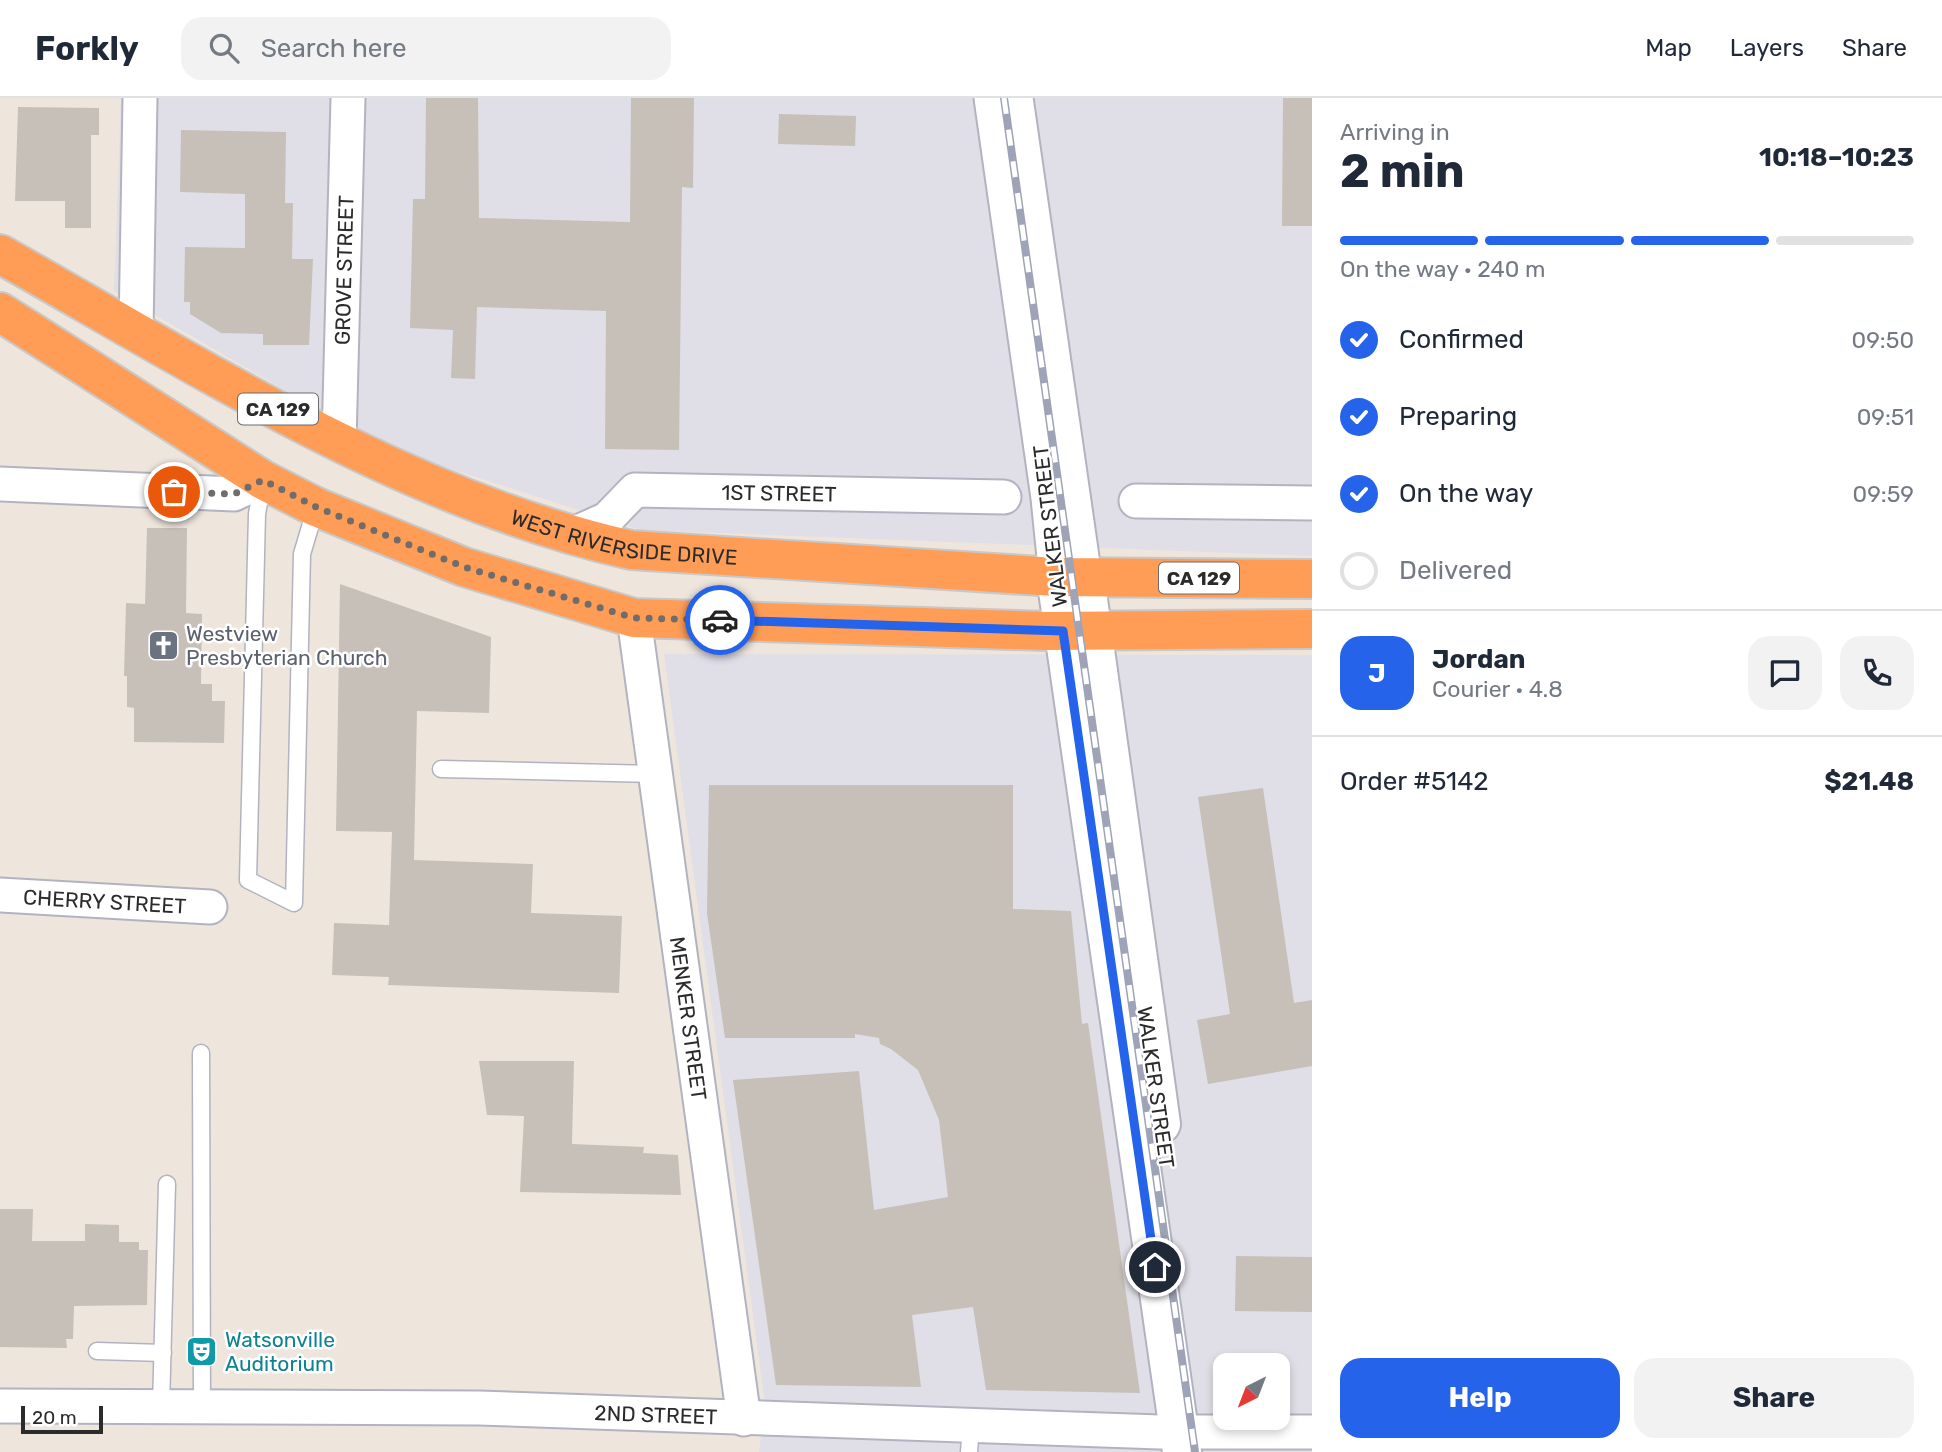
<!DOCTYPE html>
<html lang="en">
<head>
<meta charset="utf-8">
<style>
	:root { --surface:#fff; --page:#f2f2f3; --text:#1f2937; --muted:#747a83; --line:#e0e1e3; --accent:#2563eb }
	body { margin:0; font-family:Rubik,sans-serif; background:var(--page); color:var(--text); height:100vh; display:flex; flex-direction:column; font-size:26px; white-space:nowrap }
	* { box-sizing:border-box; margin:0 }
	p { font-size:23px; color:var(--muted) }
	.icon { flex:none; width:38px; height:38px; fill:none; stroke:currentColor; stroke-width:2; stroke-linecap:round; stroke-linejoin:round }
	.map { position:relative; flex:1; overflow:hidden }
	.side { display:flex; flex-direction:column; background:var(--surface); width:630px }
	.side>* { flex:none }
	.needle { width:46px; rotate:222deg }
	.tools { position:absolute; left:1213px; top:1255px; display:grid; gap:14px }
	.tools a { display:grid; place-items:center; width:77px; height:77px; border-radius:14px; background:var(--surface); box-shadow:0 4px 10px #0003; font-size:35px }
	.scale { position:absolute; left:21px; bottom:18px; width:82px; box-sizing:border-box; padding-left:7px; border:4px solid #2b2b2b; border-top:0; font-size:19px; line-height:24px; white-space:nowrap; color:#2b2b2b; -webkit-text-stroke:5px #fff; paint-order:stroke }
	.pin { position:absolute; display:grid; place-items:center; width:60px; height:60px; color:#fff; margin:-30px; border:4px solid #fff; border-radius:50%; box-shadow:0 2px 7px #0007 }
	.courier { position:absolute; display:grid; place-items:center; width:70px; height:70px; margin:-35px; border:5px solid #2563eb; border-radius:50%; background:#fff; color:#222; box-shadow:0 2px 9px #0007 }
	.overview em { font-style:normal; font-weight:700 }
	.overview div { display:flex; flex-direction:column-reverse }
	.overview { display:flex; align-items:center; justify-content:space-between; height:119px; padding:0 28px }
	h1 { font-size:46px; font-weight:700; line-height:52px }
	.bar { display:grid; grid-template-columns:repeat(4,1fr); gap:10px 7px; align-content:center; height:84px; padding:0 28px }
	.bar i { height:9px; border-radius:5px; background:var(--line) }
	.bar .on { background:var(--accent) }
	.bar p { grid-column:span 4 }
	.line { display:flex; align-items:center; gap:18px; padding:0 28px; border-top:2px solid var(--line) }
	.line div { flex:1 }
	.round { display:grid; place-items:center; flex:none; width:74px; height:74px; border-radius:21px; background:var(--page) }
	ol { padding:0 28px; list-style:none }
	li { display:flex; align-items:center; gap:21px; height:77px }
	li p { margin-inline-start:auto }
	li .icon { padding:7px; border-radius:50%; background:var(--accent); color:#fff; stroke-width:4 }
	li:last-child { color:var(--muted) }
	li i { width:38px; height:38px; border:4px solid var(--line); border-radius:50% }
	.primary-button { display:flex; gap:14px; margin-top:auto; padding:14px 28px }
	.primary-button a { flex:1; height:80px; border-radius:21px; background:var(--accent); color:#fff; font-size:28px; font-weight:700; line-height:80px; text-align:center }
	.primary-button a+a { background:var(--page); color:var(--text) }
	header { display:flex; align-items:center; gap:42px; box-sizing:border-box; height:98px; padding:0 35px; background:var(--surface); border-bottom:2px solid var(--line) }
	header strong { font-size:33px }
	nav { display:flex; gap:38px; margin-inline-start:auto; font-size:24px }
	.search { width:490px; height:63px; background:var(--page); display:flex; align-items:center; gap:18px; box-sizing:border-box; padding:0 24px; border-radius:21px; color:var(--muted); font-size:26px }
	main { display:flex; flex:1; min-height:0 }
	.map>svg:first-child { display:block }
	.industrial { fill:#e0dee6; fill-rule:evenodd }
	.building { fill:#c6c0b8 }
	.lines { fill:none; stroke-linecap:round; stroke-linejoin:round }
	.lane-casing { stroke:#b1b4c0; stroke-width:19 }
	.street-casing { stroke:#b1b4c0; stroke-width:37 }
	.secondary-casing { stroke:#b1b4c0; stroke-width:42 }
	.highway-casing { stroke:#c8c8c8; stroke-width:42 }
	.lane { stroke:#fff; stroke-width:16 }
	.street { stroke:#fff; stroke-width:33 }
	.secondary { stroke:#fff; stroke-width:38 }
	.highway { stroke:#ff9d57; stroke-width:38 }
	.rail-casing { stroke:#9fa3b7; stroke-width:8 }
	.rail { stroke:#fff; stroke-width:5; stroke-dasharray:16; stroke-linecap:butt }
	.done { stroke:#6f6c69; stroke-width:7; stroke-dasharray:0 12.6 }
	.route { stroke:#2563eb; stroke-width:9 }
	.labels { text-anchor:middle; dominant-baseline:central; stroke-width:5; stroke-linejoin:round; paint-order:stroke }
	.shield { fill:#fff; stroke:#6b6b6b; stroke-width:2 }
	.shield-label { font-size:19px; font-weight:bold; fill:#2b2b2b }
	.street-label { font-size:21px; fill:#2b2b2b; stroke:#fff }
	.worship-label { font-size:21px; fill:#5b616d; stroke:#fff; text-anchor:start }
	.culture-label { font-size:21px; fill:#0d838f; stroke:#fff; text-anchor:start }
</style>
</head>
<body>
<header>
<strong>Forkly</strong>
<div class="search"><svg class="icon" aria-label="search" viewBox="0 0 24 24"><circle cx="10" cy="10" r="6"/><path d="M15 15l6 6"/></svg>Search here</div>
<nav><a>Map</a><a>Layers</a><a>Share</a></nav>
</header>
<main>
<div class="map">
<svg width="1312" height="1354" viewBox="0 0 1312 1354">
	<rect width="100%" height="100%" fill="#eee6dd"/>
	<g class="industrial">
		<polygon points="121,0 1312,0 1312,458 641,432 407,357 348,329 114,193"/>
		<path d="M 664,556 L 1312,557 L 1312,1354 L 759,1354 L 765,1306 ZM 1225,1267 L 1278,1267 L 1278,1320 L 1225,1320 Z"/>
	</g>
	<g class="building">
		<polygon points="426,0 478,0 479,120 630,124 631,0 694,0 693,90 682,89 679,352 605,351 606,213 477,209 475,281 451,280 453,232 410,230 413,101 425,101"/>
		<polygon points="1283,0 1312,0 1312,128 1282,128"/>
		<polygon points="18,9 99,10 99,37 91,37 91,130 65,130 65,103 15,103"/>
		<polygon points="779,16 856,18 855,48 778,46"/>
		<polygon points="181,32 286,34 285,105 293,105 292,161 313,161 309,247 263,247 263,236 221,235 190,216 190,204 184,204 185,149 245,150 245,96 180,94"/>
		<polygon points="147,430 187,430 186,515 202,516 201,586 212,586 212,603 225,603 224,645 134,644 134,610 127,609 127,578 124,578 126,505 145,506"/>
		<polygon points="340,486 491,539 489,615 417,613 414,762 533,766 531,815 622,818 619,895 388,887 389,879 332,877 334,825 389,827 392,734 336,733"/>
		<polygon points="709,687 1013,687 1013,811 1071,813 1082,926 1088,925 1140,1295 986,1292 973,1209 912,1217 921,1289 776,1287 733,982 859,973 874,1112 948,1099 939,1022 918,972 891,951 880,946 879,940 855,936 855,940 725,940 707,815"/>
		<polygon points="1263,690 1294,905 1312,902 1312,968 1208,986 1197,922 1230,916 1198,699"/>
		<polygon points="479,963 574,963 572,1046 644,1049 643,1055 678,1057 681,1097 520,1094 524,1018 487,1017"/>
		<polygon points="0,1111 33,1111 32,1143 85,1143 85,1126 119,1127 119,1144 139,1144 139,1152 148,1152 147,1207 74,1208 73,1241 66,1241 67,1250 0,1249"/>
		<polygon points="1236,1158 1312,1159 1312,1214 1235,1213"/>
	</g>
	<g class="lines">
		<defs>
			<g id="lane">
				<polyline points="263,382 257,416 248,782 294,805 302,456 316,409"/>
				<polyline points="441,671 655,676"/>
				<polyline points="201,955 202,1309"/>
				<polyline points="97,1253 163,1255"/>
				<polyline points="161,1309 167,1086"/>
				<polyline points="969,1354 971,1328"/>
			</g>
			<g id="street">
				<polyline points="991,0 1048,400 1056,479"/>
				<polyline points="1016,0 1085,480"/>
				<polyline points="136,233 140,0"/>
				<path id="s1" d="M 339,344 L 348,0"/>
				<polyline points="0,386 234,396 263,382"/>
				<polyline points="1136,403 1312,405"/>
				<path id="s2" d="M 569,438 L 607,421 L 635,392 L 1004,399"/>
				<path id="s3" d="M 634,520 L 744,1321"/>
				<path id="s4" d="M 0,797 L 210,809"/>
				<path id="s5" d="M 0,1308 L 479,1310 L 1160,1334 L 1312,1334"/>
			</g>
			<g id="secondary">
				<polyline points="1056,479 1182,1354"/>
				<polyline points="1085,480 1161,1026"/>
			</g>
			<g id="highway">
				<path id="s6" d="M 0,156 C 200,269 405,401 631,452 L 1056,479 L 1312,481"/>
				<polyline points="0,214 263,382 316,409 464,469 634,520 1046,533 1312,531"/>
			</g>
		</defs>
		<use href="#lane" class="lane-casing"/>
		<use href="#street" class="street-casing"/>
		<use href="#secondary" class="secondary-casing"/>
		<use href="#highway" class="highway-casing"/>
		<use href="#lane" class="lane"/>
		<use href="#street" class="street"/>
		<use href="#secondary" class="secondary"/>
		<use href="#highway" class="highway"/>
		<defs>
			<polyline id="rail" points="1004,0 1195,1354"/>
		</defs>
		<use href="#rail" class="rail-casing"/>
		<use href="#rail" class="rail"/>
	</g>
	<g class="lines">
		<polyline class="done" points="174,394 234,396 263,382 316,409 464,469 634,520 720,522"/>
		<polyline class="route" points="720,522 1063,533 1155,1169"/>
	</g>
	<defs>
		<symbol id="church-square" viewBox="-11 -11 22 22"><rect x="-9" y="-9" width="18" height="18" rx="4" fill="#6b7280" stroke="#fff"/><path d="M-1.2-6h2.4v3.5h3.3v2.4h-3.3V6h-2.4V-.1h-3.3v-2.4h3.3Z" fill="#fff"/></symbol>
		<symbol id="theatre-square" viewBox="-11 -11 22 22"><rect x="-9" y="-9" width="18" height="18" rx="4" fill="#0f9aa8" stroke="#fff"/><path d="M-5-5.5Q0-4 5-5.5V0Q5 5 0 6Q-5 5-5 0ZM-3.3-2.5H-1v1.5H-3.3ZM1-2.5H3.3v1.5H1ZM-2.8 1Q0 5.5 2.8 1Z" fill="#fff"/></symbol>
	</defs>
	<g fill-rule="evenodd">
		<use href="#church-square" x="146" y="530" width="35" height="35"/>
		<use href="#theatre-square" x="184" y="1236" width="35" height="35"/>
	</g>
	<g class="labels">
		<g class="shield">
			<rect x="238" y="295.5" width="80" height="31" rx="5"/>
			<rect x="1159" y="464.5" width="80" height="31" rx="5"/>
		</g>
		<g class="shield-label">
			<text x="278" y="311">CA 129</text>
			<text x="1199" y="480">CA 129</text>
		</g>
		<g class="street-label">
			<text stroke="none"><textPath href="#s1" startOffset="172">GROVE STREET</textPath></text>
			<text stroke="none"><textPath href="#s2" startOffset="226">1ST STREET</textPath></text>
			<text transform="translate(1050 428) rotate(-97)">WALKER STREET</text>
			<text stroke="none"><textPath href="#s6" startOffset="691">WEST RIVERSIDE DRIVE</textPath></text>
			<text stroke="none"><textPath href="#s4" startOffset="105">CHERRY STREET</textPath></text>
			<text stroke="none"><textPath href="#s3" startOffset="404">MENKER STREET</textPath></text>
			<text transform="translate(1156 989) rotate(82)">WALKER STREET</text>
			<text stroke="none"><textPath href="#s5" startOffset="656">2ND STREET</textPath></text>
		</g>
		<g class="worship-label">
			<text x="186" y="535">Westview<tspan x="186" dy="24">Presbyterian Church</tspan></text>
		</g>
		<g class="culture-label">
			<text x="225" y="1241">Watsonville<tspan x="225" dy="24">Auditorium</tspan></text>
		</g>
	</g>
</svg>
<div class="tools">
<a><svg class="needle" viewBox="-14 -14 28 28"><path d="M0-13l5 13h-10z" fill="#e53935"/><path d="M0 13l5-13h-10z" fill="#747a83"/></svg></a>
</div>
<div class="scale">20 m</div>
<div class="pin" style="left:174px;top:394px;background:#ea580c"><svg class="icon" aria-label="bag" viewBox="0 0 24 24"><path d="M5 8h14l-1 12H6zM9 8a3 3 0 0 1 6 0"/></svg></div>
<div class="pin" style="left:1155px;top:1169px;background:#1f2937"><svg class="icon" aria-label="home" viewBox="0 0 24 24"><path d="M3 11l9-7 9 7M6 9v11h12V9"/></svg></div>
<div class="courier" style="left:720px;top:522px"><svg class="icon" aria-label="car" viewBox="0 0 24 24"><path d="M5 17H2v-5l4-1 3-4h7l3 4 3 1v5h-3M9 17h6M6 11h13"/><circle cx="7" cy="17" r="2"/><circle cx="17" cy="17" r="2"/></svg></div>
</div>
<section class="side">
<div class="overview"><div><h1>2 min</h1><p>Arriving in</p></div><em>10:18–10:23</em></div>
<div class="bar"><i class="on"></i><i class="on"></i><i class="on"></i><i></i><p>On the way · 240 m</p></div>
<ol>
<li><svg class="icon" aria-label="check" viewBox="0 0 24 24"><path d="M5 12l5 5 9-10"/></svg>Confirmed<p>09:50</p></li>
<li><svg class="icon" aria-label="check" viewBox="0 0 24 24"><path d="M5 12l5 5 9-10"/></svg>Preparing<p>09:51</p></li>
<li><svg class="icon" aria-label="check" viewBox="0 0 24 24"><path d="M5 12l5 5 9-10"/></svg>On the way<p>09:59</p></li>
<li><i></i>Delivered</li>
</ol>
<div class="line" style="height:126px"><b class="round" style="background:var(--accent);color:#fff">J</b><div><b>Jordan</b><p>Courier · 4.8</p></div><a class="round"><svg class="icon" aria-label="chat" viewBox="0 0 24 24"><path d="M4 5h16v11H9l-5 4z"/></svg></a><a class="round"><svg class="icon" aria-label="phone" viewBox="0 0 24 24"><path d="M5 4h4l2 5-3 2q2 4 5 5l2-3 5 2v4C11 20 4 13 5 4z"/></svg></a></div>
<div class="line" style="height:91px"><div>Order #5142</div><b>$21.48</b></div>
<div class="primary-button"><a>Help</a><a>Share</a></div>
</section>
</main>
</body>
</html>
